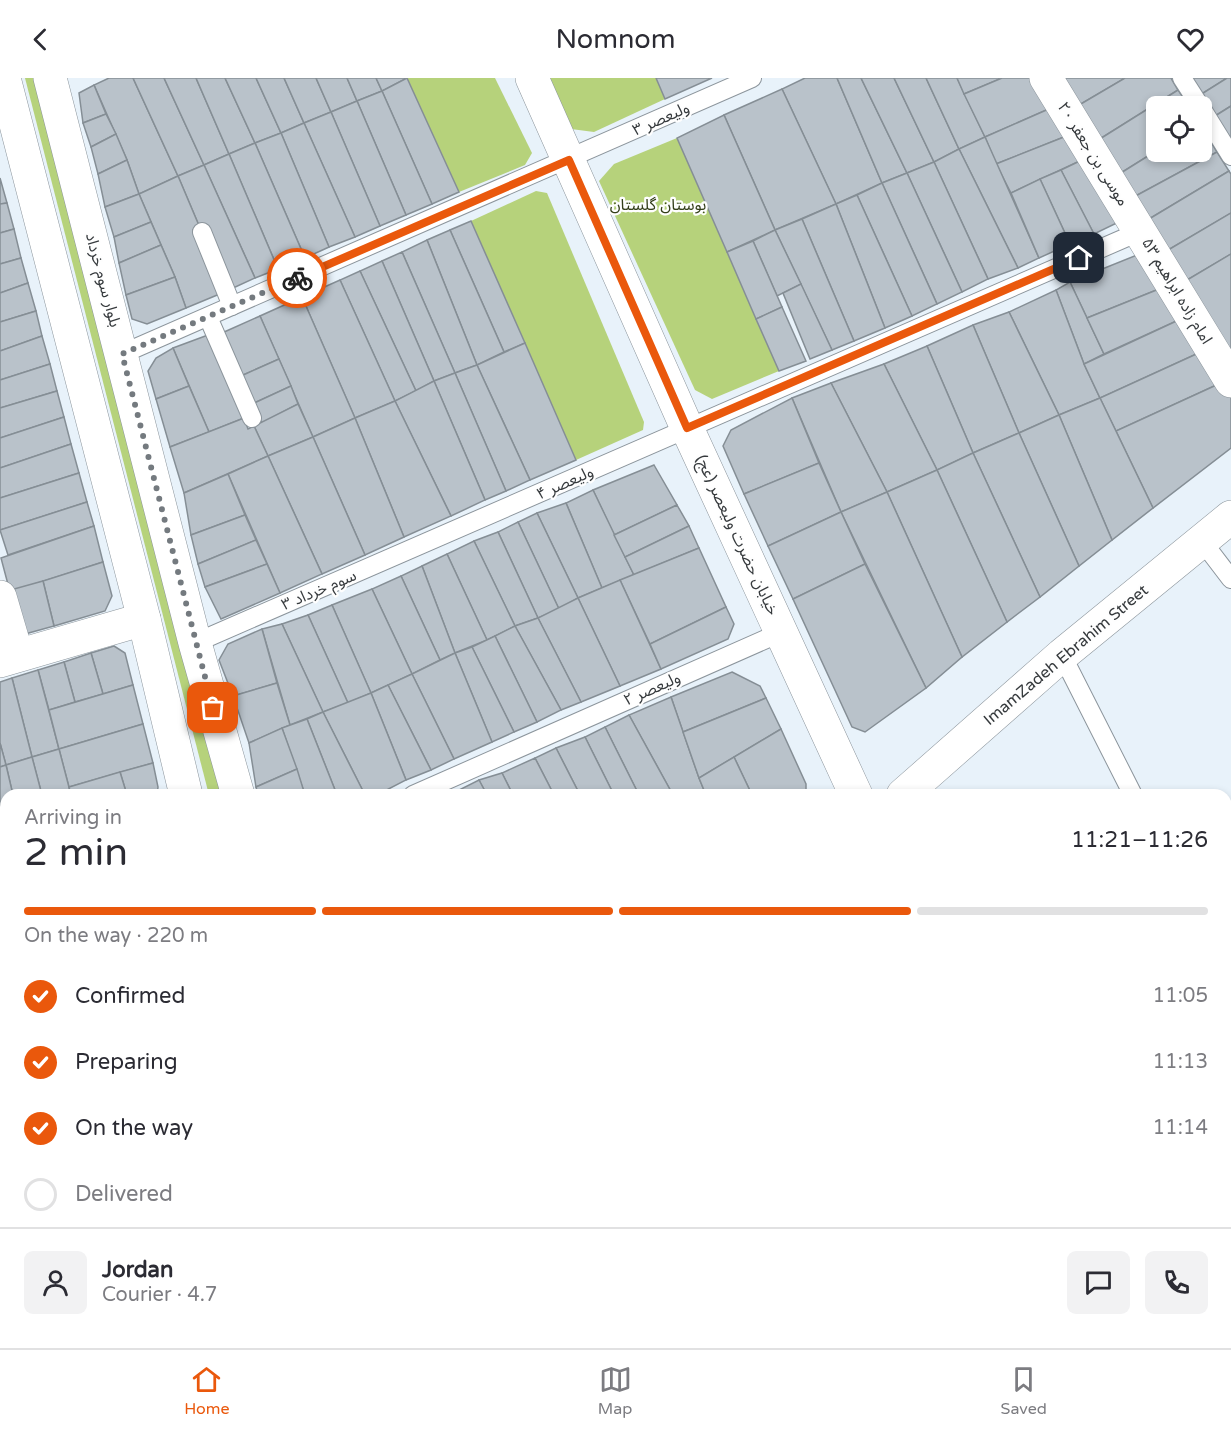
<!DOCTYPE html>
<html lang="en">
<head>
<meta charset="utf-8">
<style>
	:root { --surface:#fff; --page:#f2f2f3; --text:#2b2b33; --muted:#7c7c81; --line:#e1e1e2; --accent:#ea580c }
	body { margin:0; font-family:"Varela Round","Noto Sans Arabic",sans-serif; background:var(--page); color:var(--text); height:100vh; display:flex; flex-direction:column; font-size:22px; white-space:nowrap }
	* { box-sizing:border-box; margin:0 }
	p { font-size:20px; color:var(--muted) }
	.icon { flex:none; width:33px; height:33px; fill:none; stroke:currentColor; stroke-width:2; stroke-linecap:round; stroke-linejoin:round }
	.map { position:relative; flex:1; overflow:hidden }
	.side { position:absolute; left:0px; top:711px; width:1232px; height:560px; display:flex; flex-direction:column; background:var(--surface); border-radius:18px 18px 0 0; box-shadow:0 3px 9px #0003 }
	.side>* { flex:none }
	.tools { position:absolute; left:1146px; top:18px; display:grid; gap:12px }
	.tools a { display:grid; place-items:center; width:66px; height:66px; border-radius:9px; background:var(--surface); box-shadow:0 3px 9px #0003; font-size:30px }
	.pin { position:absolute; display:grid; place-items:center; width:51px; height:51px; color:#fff; margin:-26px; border-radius:12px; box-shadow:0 3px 9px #0006 }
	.courier { position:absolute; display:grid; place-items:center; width:60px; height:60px; margin:-30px; border:4px solid #ea580c; border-radius:50%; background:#fff; color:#222; box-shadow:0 2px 8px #0007 }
	.summary em { font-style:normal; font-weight:600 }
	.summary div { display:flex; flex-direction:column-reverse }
	.summary { display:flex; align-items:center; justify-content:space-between; height:102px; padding:0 24px }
	h1 { font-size:39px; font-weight:600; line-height:45px }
	.bar { display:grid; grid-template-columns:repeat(4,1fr); gap:9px 6px; align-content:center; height:72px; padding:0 24px }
	.bar i { height:8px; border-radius:4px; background:var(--line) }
	.bar .active { background:var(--accent) }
	.bar p { grid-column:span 4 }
	.line { display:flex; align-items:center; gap:15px; padding:0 24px; border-top:2px solid var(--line) }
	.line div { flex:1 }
	.round { display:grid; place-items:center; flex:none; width:63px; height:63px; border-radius:9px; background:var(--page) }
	ol { padding:0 24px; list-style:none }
	li { display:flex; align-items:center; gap:18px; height:66px }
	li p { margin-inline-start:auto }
	li .icon { padding:6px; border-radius:50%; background:var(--accent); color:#fff; stroke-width:4 }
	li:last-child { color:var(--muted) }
	li i { width:33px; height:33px; border:3px solid var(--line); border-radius:50% }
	header { display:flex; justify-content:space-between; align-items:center; height:78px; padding:0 24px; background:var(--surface); font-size:27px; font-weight:600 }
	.tabs { display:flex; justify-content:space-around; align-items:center; height:84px; border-top:2px solid var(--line); background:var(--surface); font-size:16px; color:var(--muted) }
	.tabs a { display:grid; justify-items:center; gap:3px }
	.tabs .active { color:var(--accent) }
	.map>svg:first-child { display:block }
	.green { fill:#b6d27b }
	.building { fill:#b9c2ca; stroke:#858e95; stroke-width:1.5 }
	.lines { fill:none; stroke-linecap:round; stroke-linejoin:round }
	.service-casing { stroke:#8c959c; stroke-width:20 }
	.minor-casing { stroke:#8c959c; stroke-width:34 }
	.tertiary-casing { stroke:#8c959c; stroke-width:34 }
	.secondary-casing { stroke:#8c959c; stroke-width:34 }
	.service { stroke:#fff; stroke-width:18 }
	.minor { stroke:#fff; stroke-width:33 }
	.tertiary { stroke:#fff; stroke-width:33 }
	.secondary { stroke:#fff; stroke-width:33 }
	.done { stroke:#747a7f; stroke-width:6; stroke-dasharray:0 10.8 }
	.route { stroke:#ea580c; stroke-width:8 }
	.labels { text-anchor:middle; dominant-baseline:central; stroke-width:4.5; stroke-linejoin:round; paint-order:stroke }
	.street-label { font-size:16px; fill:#363a3d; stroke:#fefefe }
	.park-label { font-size:16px; fill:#333e19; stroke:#fefefe }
</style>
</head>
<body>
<header><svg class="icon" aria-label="back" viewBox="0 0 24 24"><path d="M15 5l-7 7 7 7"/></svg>Nomnom<svg class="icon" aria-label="heart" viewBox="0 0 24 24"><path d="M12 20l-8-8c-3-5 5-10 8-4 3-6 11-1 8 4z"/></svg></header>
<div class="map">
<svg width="1231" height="1270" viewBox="0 0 1231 1270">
	<rect width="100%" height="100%" fill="#e8f2fa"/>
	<g class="green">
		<polygon points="25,0 43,0 229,717 209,717"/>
		<polygon points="407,0 495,0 532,75 525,87 459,114"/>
		<polygon points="549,0 656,0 665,21 594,54 571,51"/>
		<polygon points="677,60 779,293 712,321 695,312 599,103 614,86"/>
		<polygon points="536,113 547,115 644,344 643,352 576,382 471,143"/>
	</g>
	<g class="building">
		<polygon points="109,0 133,0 178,98 139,116 127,82 94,7"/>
		<polygon points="133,0 164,0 204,87 178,98"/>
		<polygon points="164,0 196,0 229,76 204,87"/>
		<polygon points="196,0 225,0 255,65 229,76"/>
		<polygon points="225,0 256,0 281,55 255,65"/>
		<polygon points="256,0 284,0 304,45 281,55"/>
		<polygon points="284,0 316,0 331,34 304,45"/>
		<polygon points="316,0 347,0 357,23 331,34"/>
		<polygon points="347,0 376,0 382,13 357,23"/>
		<polygon points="376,0 407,0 382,13"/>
		<polygon points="407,0 459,114 432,126 382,13"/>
		<polygon points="656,0 712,0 665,21"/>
		<polygon points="805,0 837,0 882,105 836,126 782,11"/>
		<polygon points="837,0 861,0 907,95 882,105"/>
		<polygon points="861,0 894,0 934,84 907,95"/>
		<polygon points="894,0 926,0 959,71 934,84"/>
		<polygon points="926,0 957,0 985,59 959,71"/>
		<polygon points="957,0 1002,0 964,16"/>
		<polygon points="1002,0 1032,0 1051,30 985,59 964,16"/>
		<polygon points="1055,0 1125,0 1074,30"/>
		<polygon points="1125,0 1171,0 1178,12 1095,64 1074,30"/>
		<polygon points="1189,0 1227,0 1200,17"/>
		<polygon points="1227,0 1231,0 1231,28 1215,38 1200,17"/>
		<polygon points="94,7 106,36 83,45 79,15"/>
		<polygon points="782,11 836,126 775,152 724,37"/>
		<polygon points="1178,12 1189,28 1156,28 1156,73 1116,98 1095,64"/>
		<polygon points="382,13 432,126 406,137 357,23"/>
		<polygon points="357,23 406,137 380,148 331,34"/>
		<polygon points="1231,28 1231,64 1215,38"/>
		<polygon points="1051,30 1069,57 996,86 985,59"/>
		<polygon points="331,34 380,148 355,159 304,45"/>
		<polygon points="106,36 116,56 91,69 83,45"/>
		<polygon points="724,37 775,152 727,174 677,60"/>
		<polygon points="304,45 355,159 329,169 281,55"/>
		<polygon points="1202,49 1217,74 1130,121 1116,98 1156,73 1202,74"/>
		<polygon points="281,55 329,169 305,180 255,65"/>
		<polygon points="116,56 127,82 98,96 91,69"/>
		<polygon points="1069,57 1084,81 1011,115 996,86"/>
		<polygon points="985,59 1039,180 1018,190 959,71"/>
		<polygon points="255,65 305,180 278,191 229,76"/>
		<polygon points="959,71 1018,190 988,201 934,84"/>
		<polygon points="1217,74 1229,93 1144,144 1130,121"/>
		<polygon points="229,76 278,191 255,200 204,87"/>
		<polygon points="1084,81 1123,142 1094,156 1061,92"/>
		<polygon points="127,82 139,116 105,129 98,96"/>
		<polygon points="934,84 988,201 962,214 907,95"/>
		<polygon points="204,87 255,200 231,211 200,150 178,98"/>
		<polygon points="1061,92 1094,156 1070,166 1040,101"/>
		<polygon points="1229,93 1231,96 1231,135 1163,175 1144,144"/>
		<polygon points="907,95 962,214 937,226 882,105"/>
		<polygon points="178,98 200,150 193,152 222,215 186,230 175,199 139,116"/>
		<polygon points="0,100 7,125 0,126"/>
		<polygon points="1040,101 1070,166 1039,180 1011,115"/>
		<polygon points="882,105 937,226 912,238 857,117"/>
		<polygon points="139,116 151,144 114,159 105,129"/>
		<polygon points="857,117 912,238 885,250 836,126"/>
		<polygon points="7,125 14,151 0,155 0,126"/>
		<polygon points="836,126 885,250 854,263 802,141"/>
		<polygon points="1231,135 1231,176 1182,205 1163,175"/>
		<polygon points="802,141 854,263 832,272 775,152"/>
		<polygon points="471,143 525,265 504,274 450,152"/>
		<polygon points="151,144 161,167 119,185 114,159"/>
		<polygon points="14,151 21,180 0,186 0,155"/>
		<polygon points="450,152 504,274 477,287 427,162"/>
		<polygon points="775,152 801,206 777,218 753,163"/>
		<polygon points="427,162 477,287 455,295 402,174"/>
		<polygon points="753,163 782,229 756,241 727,174"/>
		<polygon points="161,167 175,199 126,217 119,185"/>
		<polygon points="402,174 455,295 434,303 382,183"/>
		<polygon points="1142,175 1164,209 1087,240 1070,204"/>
		<polygon points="1231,176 1231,287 1182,205"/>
		<polygon points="21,180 28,205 0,215 0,186"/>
		<polygon points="382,183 434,303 416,313 360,193"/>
		<polygon points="360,193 416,313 395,323 340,202"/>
		<polygon points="175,199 186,230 147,246 132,241 126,217"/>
		<polygon points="340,202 395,323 355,340 302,219"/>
		<polygon points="1070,204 1104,276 1084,286 1056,212"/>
		<polygon points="28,205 36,233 0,244 0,215"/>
		<polygon points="801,206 832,272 810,281 783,215"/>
		<polygon points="1164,209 1183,240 1104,276 1087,240"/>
		<polygon points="1056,212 1084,286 1100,320 1059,337 1009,234"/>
		<polygon points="302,219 355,340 313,359 260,238"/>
		<polygon points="782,229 806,283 779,293 756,241"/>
		<polygon points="36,233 42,258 0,273 0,244"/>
		<polygon points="1009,234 1059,337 1019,355 973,247"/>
		<polygon points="260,238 279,281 241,298 222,255"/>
		<polygon points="1183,240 1203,273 1100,320 1084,286"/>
		<polygon points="973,247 1019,355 973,375 927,268"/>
		<polygon points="208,257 244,340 209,354 173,270"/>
		<polygon points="42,258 50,286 0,302 0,273"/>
		<polygon points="525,265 576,382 530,402 477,287"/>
		<polygon points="927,268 973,375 937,392 884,286"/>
		<polygon points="173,270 189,308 156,321 148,293 156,280"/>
		<polygon points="1203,273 1223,304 1116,353 1100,320"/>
		<polygon points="279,281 291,308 252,326 241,298"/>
		<polygon points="50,286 57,313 0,330 0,302"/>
		<polygon points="884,286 937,392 887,414 831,305"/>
		<polygon points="477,287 530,402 506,413 455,295"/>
		<polygon points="455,295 506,413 485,422 434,303"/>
		<polygon points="434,303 485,422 451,438 395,323"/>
		<polygon points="1223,304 1231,317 1231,370 1153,430 1116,353"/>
		<polygon points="831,305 887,414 841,434 792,320"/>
		<polygon points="189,308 209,354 170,369 156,321"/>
		<polygon points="291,308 298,326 262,345 252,326"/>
		<polygon points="57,313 64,339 0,360 0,330"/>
		<polygon points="792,320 819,385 744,416 723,368 731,352"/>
		<polygon points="1100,320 1153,430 1112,462 1059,337"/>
		<polygon points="395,323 451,438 404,459 355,340"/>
		<polygon points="298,326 313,359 268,378 254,348"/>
		<polygon points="1059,337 1112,462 1079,488 1019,355"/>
		<polygon points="64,339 71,366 0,390 0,360"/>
		<polygon points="244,340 248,351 254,348 268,378 184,415 170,369"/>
		<polygon points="355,340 404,459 365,477 313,359"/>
		<polygon points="1019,355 1079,488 1040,519 973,375"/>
		<polygon points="313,359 365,477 322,496 268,378"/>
		<polygon points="71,366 79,395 0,420 0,390"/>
		<polygon points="973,375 1040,519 1007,544 937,392"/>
		<polygon points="268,378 322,496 280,515 228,396"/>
		<polygon points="819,385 841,434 768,468 744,416"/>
		<polygon points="654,387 677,427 614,457 593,412"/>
		<polygon points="937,392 1007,544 962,579 887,414"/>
		<polygon points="79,395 87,424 0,452 0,420"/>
		<polygon points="228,396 245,437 191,457 184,415"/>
		<polygon points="593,412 634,497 602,510 566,425"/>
		<polygon points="887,414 962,579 926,610 841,434"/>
		<polygon points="87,424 94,448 8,477 0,452"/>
		<polygon points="566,425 602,510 578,520 537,435"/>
		<polygon points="677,427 689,448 625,479 614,457"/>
		<polygon points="841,434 865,486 793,521 768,468"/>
		<polygon points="537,435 578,520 559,531 518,444"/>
		<polygon points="245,437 256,462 198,486 191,457"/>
		<polygon points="518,444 559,531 538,540 498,454"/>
		<polygon points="94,448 103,484 10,514 1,480"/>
		<polygon points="689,448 699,470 634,497 625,479"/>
		<polygon points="498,454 538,540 515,548 474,463"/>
		<polygon points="256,462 267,486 205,509 198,486"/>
		<polygon points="474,463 515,548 487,562 447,476"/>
		<polygon points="699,470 726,529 650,566 620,502"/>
		<polygon points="447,476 487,562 455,575 422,488"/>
		<polygon points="103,484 112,518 105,533 54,548 43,503"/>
		<polygon points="267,486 280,515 221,541 205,509"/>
		<polygon points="865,486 926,610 865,654 852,649 793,521"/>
		<polygon points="422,488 455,575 440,582 401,498"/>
		<polygon points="401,498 440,582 412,596 372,511"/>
		<polygon points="620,502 661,591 620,608 578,520"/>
		<polygon points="43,503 54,548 25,556 14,511"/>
		<polygon points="372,511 412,596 371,615 332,527"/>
		<polygon points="578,520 620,608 581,624 538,540"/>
		<polygon points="332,527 371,615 348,625 308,537"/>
		<polygon points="726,529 734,546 728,561 661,591 650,566"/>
		<polygon points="308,537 348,625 323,634 282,546"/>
		<polygon points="538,540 581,624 561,632 515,548"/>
		<polygon points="282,546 323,634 290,647 262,551"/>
		<polygon points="515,548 561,632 537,644 495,558"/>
		<polygon points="262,551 277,605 233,618 219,582 228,566"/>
		<polygon points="495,558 537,644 514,654 472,569"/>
		<polygon points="114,568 125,575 133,607 103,616 91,575"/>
		<polygon points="472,569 514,654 492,664 455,575"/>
		<polygon points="91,575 103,616 75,624 64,584"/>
		<polygon points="455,575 492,664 454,681 412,596"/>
		<polygon points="64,584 75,624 49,632 38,592"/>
		<polygon points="38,592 59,671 32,679 12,600"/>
		<polygon points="732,594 760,608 766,620 683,654 671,619"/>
		<polygon points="412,596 454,681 431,692 388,607"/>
		<polygon points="12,600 32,679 6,687 0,665 0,604"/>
		<polygon points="277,605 290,647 249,665 233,618"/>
		<polygon points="133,607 143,646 59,671 49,632"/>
		<polygon points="388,607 431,692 406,702 371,615"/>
		<polygon points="371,615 406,702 377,717 365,717 323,634"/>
		<polygon points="671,619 699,700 706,717 673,717 629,637"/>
		<polygon points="766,620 781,651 699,700 683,654"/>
		<polygon points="323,634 365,717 337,717 307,641"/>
		<polygon points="629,637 673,717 639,717 605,649"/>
		<polygon points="307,641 337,717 305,717 282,650"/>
		<polygon points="143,646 153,685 69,709 59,671"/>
		<polygon points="605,649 639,717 614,717 585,659"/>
		<polygon points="282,650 297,691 256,709 249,665"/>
		<polygon points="781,651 806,706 806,717 752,717 734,679"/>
		<polygon points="585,659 614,717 580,717 556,670"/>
		<polygon points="0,665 6,687 0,689"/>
		<polygon points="556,670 580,717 554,717 535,680"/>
		<polygon points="59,671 71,717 42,717 32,679"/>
		<polygon points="32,679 42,717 13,717 6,687"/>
		<polygon points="734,679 752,717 706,717 699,700"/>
		<polygon points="535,680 554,717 513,717 502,695"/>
		<polygon points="153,685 158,709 157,717 127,717 120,694"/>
		<polygon points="6,687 13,717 6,717 6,774 0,776 0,689"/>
		<polygon points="297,691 305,717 258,717 256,709"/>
		<polygon points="120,694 127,717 71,717 69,709"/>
		<polygon points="502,695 513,717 487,717 479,702"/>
		<polygon points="479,702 487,717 459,717 457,713"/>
		<polygon points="0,820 6,842 6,907 0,908"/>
		<polygon points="6,907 6,948 0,950 0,908"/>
		<polygon points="6,948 6,1010 3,1011 0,1001 0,950"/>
		<polygon points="6,1010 6,1042 0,1044 0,1012"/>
		<polygon points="6,1042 6,1052 0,1059 0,1044"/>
		<polygon points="6,1052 6,1077 0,1069 0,1059"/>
		<polygon points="1,1070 6,1077 6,1119 0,1124"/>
		<polygon points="3,1169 6,1173 6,1205 0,1190 0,1170"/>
		<polygon points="4,1201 6,1205 6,1235 0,1239 0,1203"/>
		<polygon points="6,1235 6,1264 15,1264 9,1270 0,1270 0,1239"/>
		<polygon points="15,1264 55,1264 61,1270 9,1270"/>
		<polygon points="55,1264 136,1264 142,1270 61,1270"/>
		<polygon points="136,1264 184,1264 189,1270 142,1270"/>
		<polygon points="184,1264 227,1264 231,1270 189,1270"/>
		<polygon points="227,1264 246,1264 242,1270 231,1270"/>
	</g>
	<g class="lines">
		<defs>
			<g id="service">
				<polyline points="1182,0 1200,28"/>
				<polyline points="1202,31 1231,78"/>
				<polyline points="202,154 232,228"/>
				<polyline points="208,239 252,340"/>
				<polyline points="122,276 752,0"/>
				<polyline points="1202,463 1231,501"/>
				<polyline points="195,565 1141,153"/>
				<polyline points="1062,577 1133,717"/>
				<polyline points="413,717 782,554"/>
				<polyline points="1226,905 1231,916"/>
				<polyline points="0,1146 6,1141"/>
				<polyline points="1226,1210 1231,1209"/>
				<polyline points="590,1264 596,1270"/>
				<polyline points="1026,1270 1037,1264"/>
			</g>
			<g id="minor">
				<polyline points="1046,0 1231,303"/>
				<polyline points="0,519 17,577"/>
				<polyline points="0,790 6,789"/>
			</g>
			<g id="tertiary">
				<polyline points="532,0 687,350 856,717"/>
				<polyline points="0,583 144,541"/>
			</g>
			<g id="secondary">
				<polyline points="4,0 144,541 186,717"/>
				<polyline points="50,0 195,565 238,717"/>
				<polyline points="903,717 1062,577 1231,439"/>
				<polyline points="373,1264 374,1270"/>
				<polyline points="295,1270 300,1264"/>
				<polyline points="339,1270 344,1264"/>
			</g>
		</defs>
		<use href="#service" class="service-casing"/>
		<use href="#minor" class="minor-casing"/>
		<use href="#tertiary" class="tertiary-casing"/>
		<use href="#secondary" class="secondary-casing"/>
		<use href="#service" class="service"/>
		<use href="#minor" class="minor"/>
		<use href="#tertiary" class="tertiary"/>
		<use href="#secondary" class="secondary"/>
	</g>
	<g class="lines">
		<polyline class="done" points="213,630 122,276 297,200"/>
		<polyline class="route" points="297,200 569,82 687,350 1079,180"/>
	</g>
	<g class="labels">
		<g class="street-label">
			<text transform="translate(661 41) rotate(-24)">ولیعصر ۳</text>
			<text transform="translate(1093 76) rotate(58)">موسی بن جعفر ۲۰</text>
			<text transform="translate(103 202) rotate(75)">بلوار سوم خرداد</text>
			<text transform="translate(1177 213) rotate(59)">امام زاده ابراهیم ۵۳</text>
			<text transform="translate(565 405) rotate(-24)">ولیعصر ۴</text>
			<text transform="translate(737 457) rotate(65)">خیابان حضرت ولیعصر (عج)</text>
			<text transform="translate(319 512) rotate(-23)">سوم خرداد ۳</text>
			<text transform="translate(1066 577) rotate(-40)">ImamZadeh Ebrahim Street</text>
			<text transform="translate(652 611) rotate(-24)">ولیعصر ۲</text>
		</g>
		<g class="park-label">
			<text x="658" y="127">بوستان گلستان</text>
		</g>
	</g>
</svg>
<div class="tools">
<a><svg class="icon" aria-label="locate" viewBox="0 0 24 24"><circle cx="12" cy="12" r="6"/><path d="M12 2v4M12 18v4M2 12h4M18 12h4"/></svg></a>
</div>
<div class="pin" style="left:213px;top:630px;background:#ea580c"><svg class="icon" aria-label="bag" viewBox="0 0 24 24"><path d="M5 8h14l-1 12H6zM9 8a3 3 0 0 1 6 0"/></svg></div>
<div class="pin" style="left:1079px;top:180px;background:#1f2937"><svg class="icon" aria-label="home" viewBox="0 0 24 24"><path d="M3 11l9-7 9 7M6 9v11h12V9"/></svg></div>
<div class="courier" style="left:297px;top:200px"><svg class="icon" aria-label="bike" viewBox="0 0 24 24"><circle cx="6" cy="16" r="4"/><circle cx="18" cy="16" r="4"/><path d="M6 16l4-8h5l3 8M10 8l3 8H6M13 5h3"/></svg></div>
<section class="side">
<div class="summary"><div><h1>2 min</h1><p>Arriving in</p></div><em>11:21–11:26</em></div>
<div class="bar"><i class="active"></i><i class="active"></i><i class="active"></i><i></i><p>On the way · 220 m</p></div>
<ol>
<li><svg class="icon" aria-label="check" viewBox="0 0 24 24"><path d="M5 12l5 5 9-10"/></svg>Confirmed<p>11:05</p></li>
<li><svg class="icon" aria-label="check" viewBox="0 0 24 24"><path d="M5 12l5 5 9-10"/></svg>Preparing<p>11:13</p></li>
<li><svg class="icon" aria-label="check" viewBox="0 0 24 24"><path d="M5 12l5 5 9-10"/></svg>On the way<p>11:14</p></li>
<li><i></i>Delivered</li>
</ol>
<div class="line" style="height:108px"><a class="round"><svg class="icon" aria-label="person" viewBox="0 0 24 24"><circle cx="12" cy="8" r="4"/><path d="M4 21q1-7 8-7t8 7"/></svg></a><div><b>Jordan</b><p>Courier · 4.7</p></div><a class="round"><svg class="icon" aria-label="chat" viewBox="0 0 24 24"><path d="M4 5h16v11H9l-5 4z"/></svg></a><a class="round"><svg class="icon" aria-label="phone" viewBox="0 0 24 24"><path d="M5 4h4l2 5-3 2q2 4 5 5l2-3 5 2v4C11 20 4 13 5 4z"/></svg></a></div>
</section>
</div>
<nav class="tabs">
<a class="active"><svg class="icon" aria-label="home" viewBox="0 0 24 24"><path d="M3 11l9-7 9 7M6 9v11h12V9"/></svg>Home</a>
<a><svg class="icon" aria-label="map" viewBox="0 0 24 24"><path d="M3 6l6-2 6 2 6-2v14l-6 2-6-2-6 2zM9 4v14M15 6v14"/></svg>Map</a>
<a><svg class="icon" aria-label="saved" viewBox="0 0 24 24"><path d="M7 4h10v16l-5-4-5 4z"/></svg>Saved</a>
</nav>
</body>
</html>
